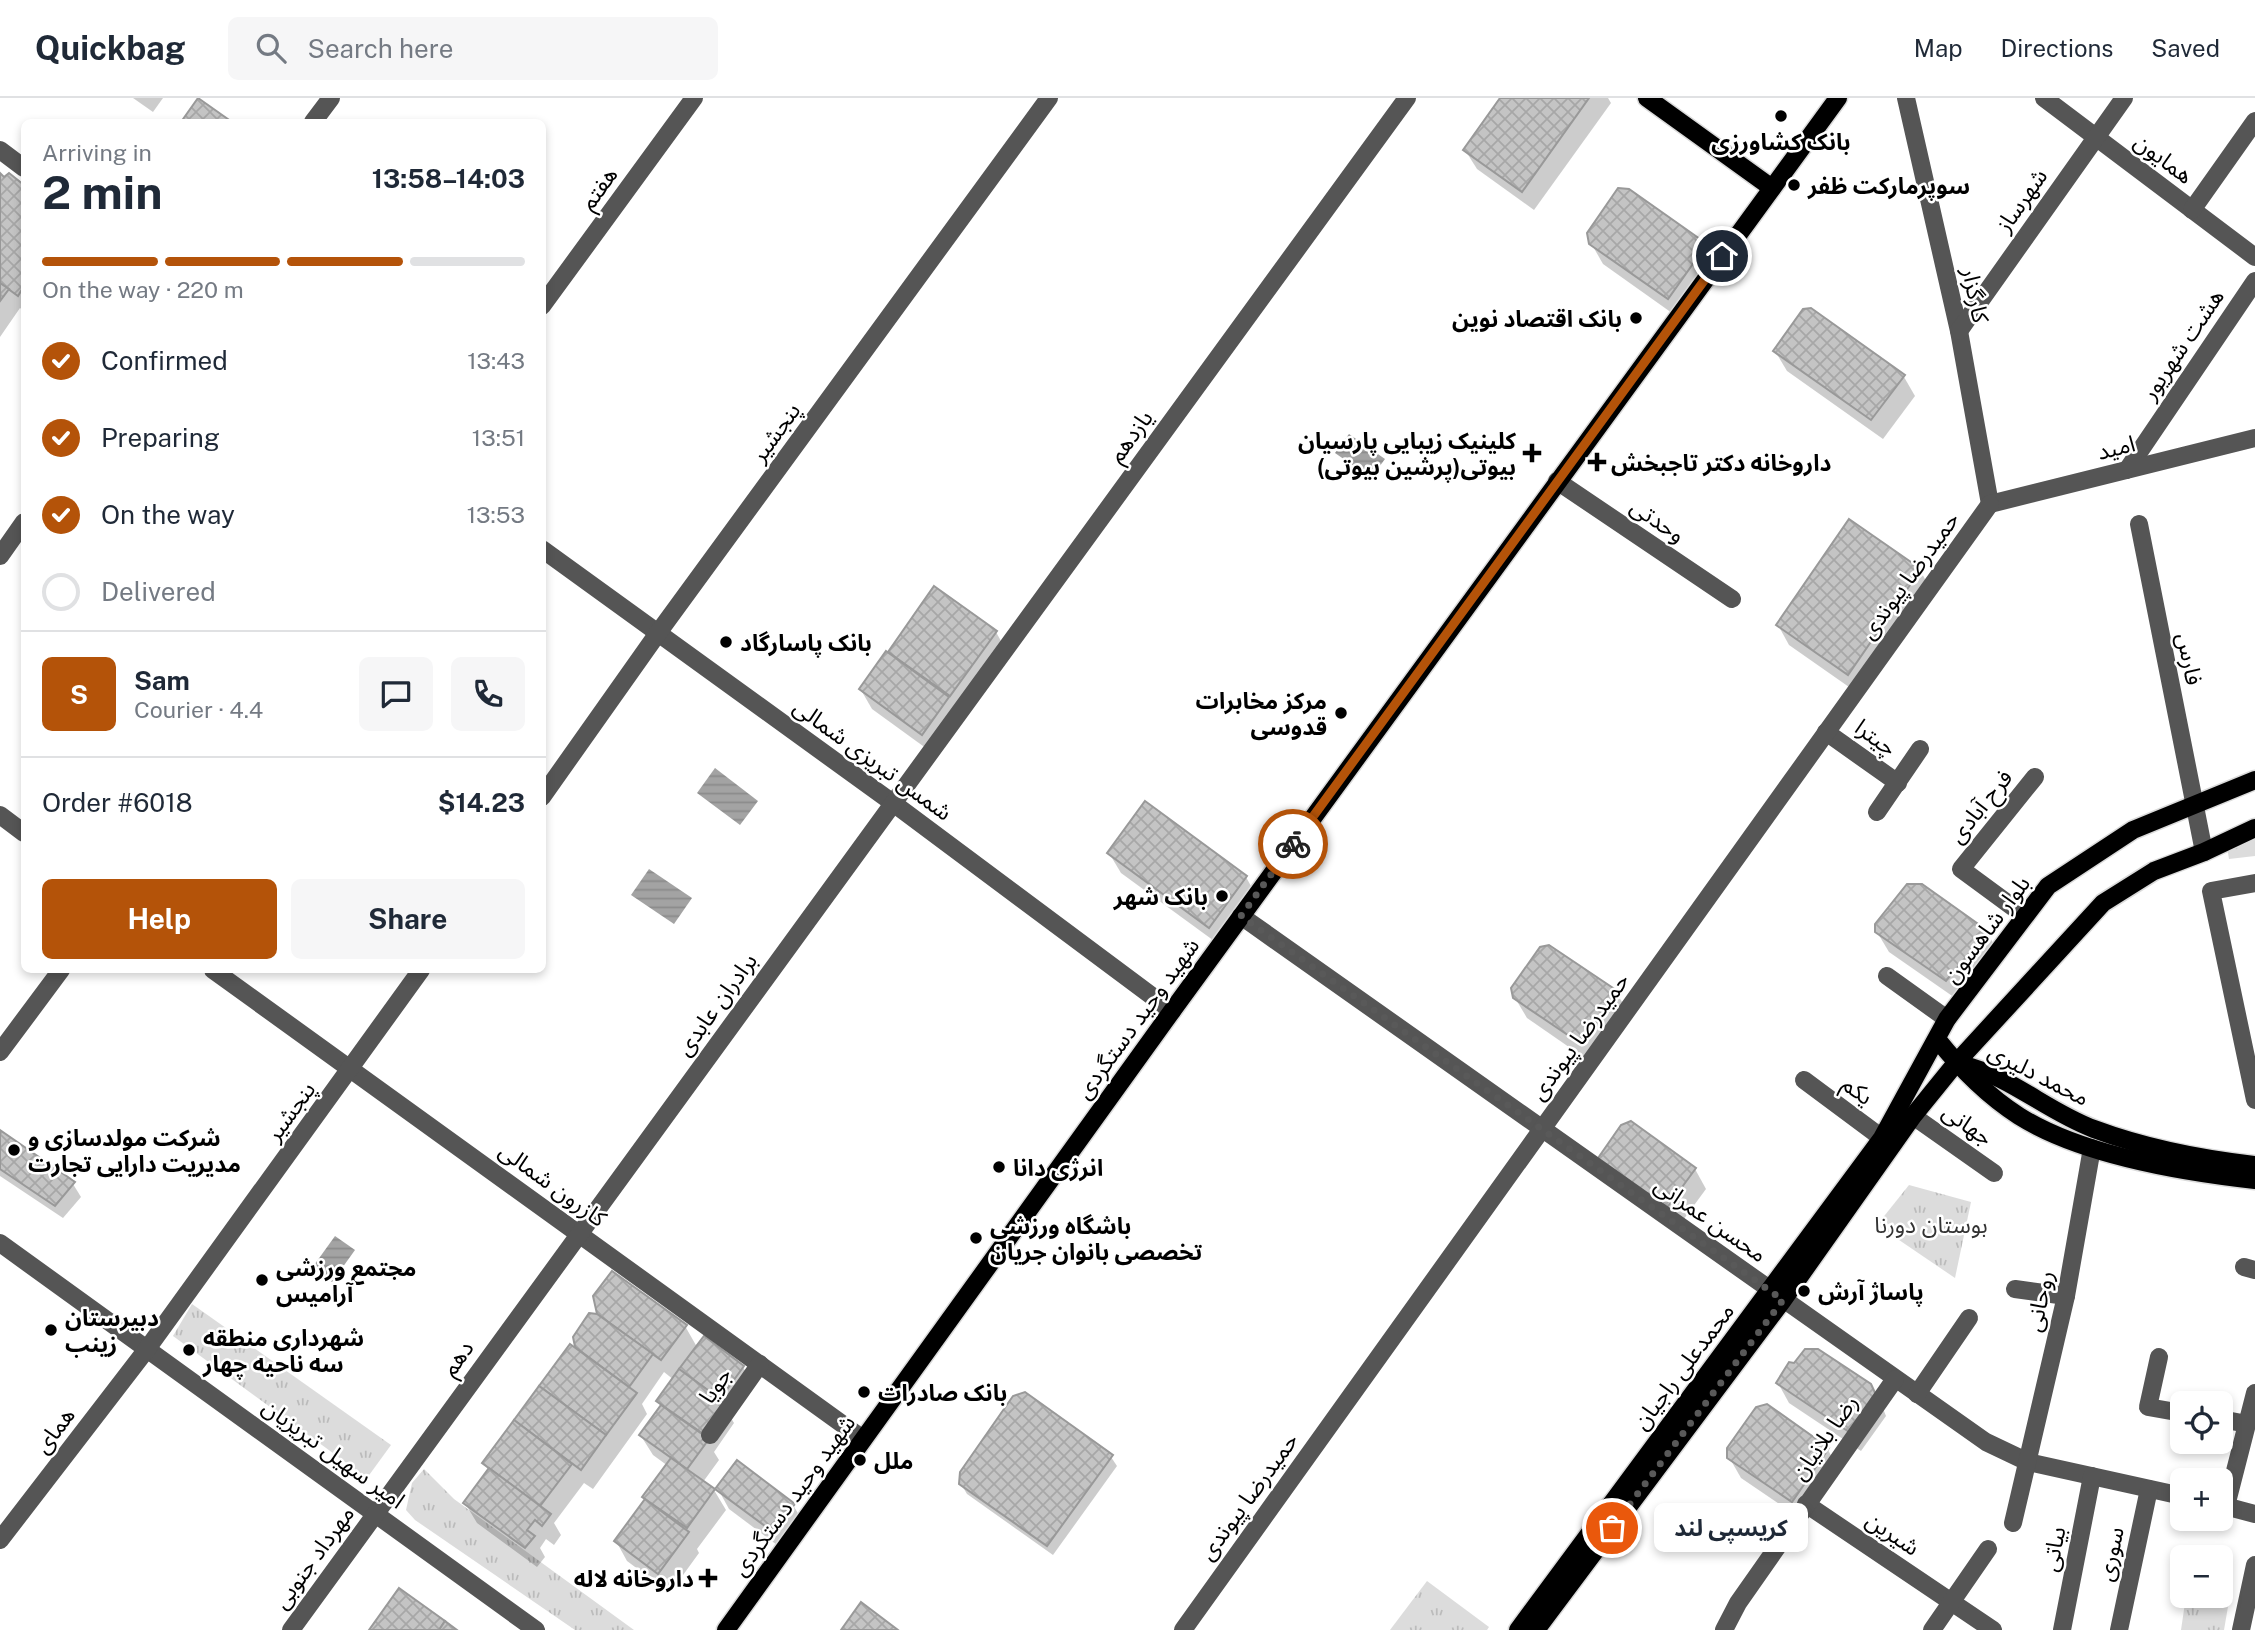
<!DOCTYPE html>
<html lang="en">
<head>
<meta charset="utf-8">
<style>
	:root { --surface:#fff; --page:#f6f6f7; --text:#1f2937; --muted:#747a83; --line:#e0e1e3; --accent:#b45309 }
	body { margin:0; font-family:"Public Sans","Noto Sans Arabic",sans-serif; background:var(--page); color:var(--text); height:100vh; display:flex; flex-direction:column; font-size:26px; white-space:nowrap }
	* { box-sizing:border-box; margin:0 }
	p { font-size:23px; color:var(--muted) }
	.icon { flex:none; width:38px; height:38px; fill:none; stroke:currentColor; stroke-width:2; stroke-linecap:round; stroke-linejoin:round }
	.map { position:relative; flex:1; overflow:hidden }
	.side { position:absolute; left:21px; top:21px; width:525px; height:854px; display:flex; flex-direction:column; background:var(--surface); border-radius:10px; box-shadow:0 4px 10px #0003 }
	.side>* { flex:none }
	.tools { position:absolute; left:2170px; top:1293px; display:grid; gap:14px }
	.tools a { display:grid; place-items:center; width:63px; height:63px; border-radius:10px; background:var(--surface); box-shadow:0 4px 10px #0003; font-size:35px }
	.pin { position:absolute; display:grid; place-items:center; width:60px; height:60px; color:#fff; margin:-30px; border:4px solid #fff; border-radius:50%; box-shadow:0 2px 7px #0007 }
	.courier { position:absolute; display:grid; place-items:center; width:70px; height:70px; margin:-35px; border:5px solid #b45309; border-radius:50%; background:#fff; color:#222; box-shadow:0 2px 9px #0007 }
	.bubble { position:absolute; height:49px; border-radius:10px; background:var(--surface); box-shadow:0 4px 10px #0003; font-size:23px; font-weight:700; line-height:49px; text-align:center }
	.head em { font-style:normal; font-weight:700 }
	.head div { display:flex; flex-direction:column-reverse }
	.head { display:flex; align-items:center; justify-content:space-between; height:119px; padding:0 21px }
	h1 { font-size:46px; font-weight:700; line-height:52px }
	.bar { display:grid; grid-template-columns:repeat(4,1fr); gap:10px 7px; align-content:center; height:84px; padding:0 21px }
	.bar i { height:9px; border-radius:5px; background:var(--line) }
	.bar .active { background:var(--accent) }
	.bar p { grid-column:span 4 }
	.line { display:flex; align-items:center; gap:18px; padding:0 21px; border-top:2px solid var(--line) }
	.line div { flex:1 }
	.round { display:grid; place-items:center; flex:none; width:74px; height:74px; border-radius:10px; background:var(--page) }
	ol { padding:0 21px; list-style:none }
	li { display:flex; align-items:center; gap:21px; height:77px }
	li p { margin-inline-start:auto }
	li .icon { padding:7px; border-radius:50%; background:var(--accent); color:#fff; stroke-width:4 }
	li:last-child { color:var(--muted) }
	li i { width:38px; height:38px; border:4px solid var(--line); border-radius:50% }
	.action { display:flex; gap:14px; margin-top:auto; padding:14px 21px }
	.action a { flex:1; height:80px; border-radius:10px; background:var(--accent); color:#fff; font-size:28px; font-weight:700; line-height:80px; text-align:center }
	.action a+a { background:var(--page); color:var(--text) }
	header { display:flex; align-items:center; gap:42px; box-sizing:border-box; height:98px; padding:0 35px; background:var(--surface); border-bottom:2px solid var(--line) }
	header strong { font-size:33px }
	nav { display:flex; gap:38px; margin-inline-start:auto; font-size:24px }
	.search { width:490px; height:63px; background:var(--page); display:flex; align-items:center; gap:18px; box-sizing:border-box; padding:0 24px; border-radius:10px; color:var(--muted); font-size:26px }
	.map>svg:first-child { display:block }
	.grass { fill:url(#grass-tufts) }
	.forest { fill:url(#forest-crowns) }
	.water { fill:url(#water-rules) }
	.shadow { fill:#0003 }
	.building { fill:url(#building-cross-hatch); stroke:#999; stroke-width:2 }
	.lines { fill:none; stroke-linecap:round; stroke-linejoin:round }
	.major-casing { stroke:#dbdbdb; stroke-width:21 }
	.minor { stroke:#555; stroke-width:18 }
	.major { stroke:#000; stroke-width:18 }
	.done { stroke:#595959; stroke-width:7; stroke-dasharray:0 12.6 }
	.route { stroke:#b45309; stroke-width:9 }
	.poi-dot { fill:#000; stroke:#fff; stroke-width:2.5 }
	.labels { text-anchor:middle; dominant-baseline:central; stroke-width:5; stroke-linejoin:round; paint-order:stroke }
	.poi-label { font-size:23px; font-weight:bold; fill:#000; stroke:#fff; text-anchor:start }
	.street-label { font-size:23px; fill:#000; stroke:#fff }
	.park-label { font-size:23px; fill:#333; stroke:#fff }
</style>
</head>
<body>
<header>
<strong>Quickbag</strong>
<div class="search"><svg class="icon" aria-label="search" viewBox="0 0 24 24"><circle cx="10" cy="10" r="6"/><path d="M15 15l6 6"/></svg>Search here</div>
<nav><a>Map</a><a>Directions</a><a>Saved</a></nav>
</header>
<div class="map">
<svg width="2255" height="1532" viewBox="0 0 2255 1532">
	<defs>
		<pattern id="grass-tufts" width="24" height="20" patternUnits="userSpaceOnUse" patternTransform="scale(1.75)"><rect width="24" height="20" fill="#dcdcdc"/><path d="M3 7l-1-3M5 7V3M7 7l1-3M15 17l-1-3M17 17v-4M19 17l1-3" fill="none" stroke="#bbb"/></pattern>
		<pattern id="forest-crowns" width="20" height="18" patternUnits="userSpaceOnUse" patternTransform="scale(1.75)"><rect width="20" height="18" fill="#dcdcdc"/><path d="M2 6a3 3 0 1 1 6 0M12 15a3 3 0 1 1 6 0" fill="none" stroke="#bbb"/></pattern>
		<pattern id="water-rules" width="6" height="5" patternUnits="userSpaceOnUse" patternTransform="scale(1.75)"><rect width="6" height="5" fill="#a3a3a3"/><path d="M0 2.5h6" fill="none" stroke="#8b8b8b"/></pattern>
		<pattern id="building-cross-hatch" width="8" height="8" patternUnits="userSpaceOnUse" patternTransform="scale(1.75)"><rect width="8" height="8" fill="#c4c4c4"/><path d="M0 0l8 8M0 8l8-8" fill="none" stroke="#a7a7a7"/></pattern>
	</defs>
	<rect width="100%" height="100%" fill="#fff"/>
	<g class="grass">
		<polygon points="1909,1087 1971,1104 1955,1180 1877,1127"/>
		<polygon points="192,1206 391,1347 367,1380 173,1238"/>
		<polygon points="424,1371 454,1401 634,1532 575,1532 415,1422 406,1412 412,1385"/>
		<polygon points="1427,1483 1489,1529 1487,1532 1390,1532"/>
		<polygon points="2221,1495 2230,1497 2224,1532 2181,1532 2186,1498 2221,1498"/>
	</g>
	<polygon class="forest" points="2255,737 2255,758 2229,761 2227,749"/>
	<g class="water">
		<polygon points="1349,336 1385,361 1371,380 1335,355"/>
		<polygon points="715,670 758,703 740,727 697,695"/>
		<polygon points="649,771 692,800 674,826 631,797"/>
		<polygon points="335,1138 355,1152 332,1184 312,1170"/>
	</g>
	<g class="shadow">
		<polygon points="133,0 163,0 153,14"/>
		<polygon points="1502,0 1608,0 1611,5 1534,112 1477,71 1465,52"/>
		<polygon points="0,78 4,81 9,78 24,89 24,213 20,210 0,239"/>
		<polygon points="1591,145 1705,147 1717,167 1679,220 1603,166"/>
		<polygon points="1811,212 1904,279 1915,298 1883,341 1787,273 1775,253"/>
		<polygon points="1920,472 1931,492 1859,596 1789,547 1778,527"/>
		<polygon points="935,491 996,534 1007,554 934,656 872,611 861,592"/>
		<polygon points="1109,755 1246,779 1257,799 1221,848 1121,775"/>
		<polygon points="1877,834 1987,834 1998,854 1958,902 1889,854"/>
		<polygon points="1617,896 1629,915 1592,965 1527,920 1515,900"/>
		<polygon points="1622,1028 1695,1071 1706,1091 1678,1129"/>
		<polygon points="0,1034 73,1086 81,1099 63,1120 0,1078"/>
		<polygon points="685,1228 697,1249 743,1269 754,1289 731,1320 734,1325 714,1354 719,1362 703,1384 714,1392 726,1412 697,1451 699,1455 670,1495 627,1463 616,1443 668,1368 653,1357 641,1338 662,1309 658,1303 674,1282 664,1274 642,1306 647,1316 593,1391 584,1385 554,1425 561,1437 554,1447 546,1441 540,1450 545,1459 537,1469 477,1425 465,1405 489,1373 484,1365 570,1248 577,1253 575,1239"/>
		<polygon points="1778,1285 1882,1308 1886,1318 1861,1353 1789,1305"/>
		<polygon points="1828,1352 1839,1372 1803,1422 1741,1380 1729,1359"/>
		<polygon points="1111,1359 1117,1368 1053,1457 967,1396 961,1386"/>
		<polygon points="718,1391 793,1407 805,1427 785,1453 729,1411"/>
	</g>
	<g class="building">
		<polygon points="198,0 232,24 181,24"/>
		<polygon points="1500,0 1589,0 1522,94 1463,52"/>
		<polygon points="0,75 4,79 9,75 24,87 24,188 18,198 0,185"/>
		<polygon points="1618,90 1629,91 1707,146 1668,201 1589,146 1587,135"/>
		<polygon points="0,185 9,191 0,203"/>
		<polygon points="1811,210 1905,277 1871,322 1773,253 1803,211"/>
		<polygon points="1849,421 1921,471 1848,577 1776,527"/>
		<polygon points="934,488 997,533 950,598 888,554"/>
		<polygon points="886,553 949,599 922,637 859,591"/>
		<polygon points="1145,703 1247,778 1209,830 1107,755"/>
		<polygon points="1907,786 1922,786 1988,833 1946,883 1875,834 1875,826"/>
		<polygon points="1549,847 1619,894 1581,946 1513,900 1511,890 1540,849"/>
		<polygon points="1631,1023 1696,1070 1666,1111 1596,1063 1621,1027"/>
		<polygon points="0,1032 75,1084 55,1108 0,1071"/>
		<polygon points="612,1173 687,1227 661,1262 597,1216 593,1198"/>
		<polygon points="589,1215 597,1216 653,1256 629,1289 575,1249 573,1239"/>
		<polygon points="704,1238 744,1268 720,1301 679,1271"/>
		<polygon points="570,1246 637,1295 606,1337 539,1288"/>
		<polygon points="1805,1251 1818,1251 1871,1286 1876,1297 1849,1334 1776,1285 1789,1264 1794,1265"/>
		<polygon points="679,1271 724,1304 702,1335 656,1303"/>
		<polygon points="539,1288 606,1337 581,1372 514,1322"/>
		<polygon points="1025,1294 1113,1357 1047,1448 959,1386 960,1374 1013,1298"/>
		<polygon points="1767,1306 1829,1350 1792,1404 1727,1360 1727,1350 1756,1309"/>
		<polygon points="661,1307 709,1341 687,1371 639,1337"/>
		<polygon points="514,1322 572,1366 540,1408 482,1365"/>
		<polygon points="671,1360 715,1391 687,1430 642,1399"/>
		<polygon points="737,1362 795,1406 773,1434 715,1391"/>
		<polygon points="489,1370 551,1416 542,1428 535,1422 527,1432 535,1438 525,1450 463,1405"/>
		<polygon points="645,1401 689,1434 658,1476 614,1443"/>
		<polygon points="399,1490 445,1523 439,1532 369,1532"/>
		<polygon points="861,1504 898,1532 841,1532"/>
		<polygon points="445,1523 457,1532 439,1532"/>
	</g>
	<g class="lines">
		<defs>
			<g id="major">
				<polyline points="1647,0 1772,90"/>
				<path d="M 1937,941 C 1960,970 1988,998 2019,1018 C 2081,1057 2183,1074 2255,1082"/>
				<path d="M 1960,966 C 2011,978 2046,1013 2094,1031 C 2145,1050 2201,1061 2255,1067"/>
				<polyline points="726,1532 1172,913 1838,0"/>
				<polyline points="1518,1532 1882,1040 1947,921 2048,788 2133,732 2255,682"/>
				<polyline points="1536,1532 1783,1202 1913,1018 1956,965 2103,805 2154,773 2204,754 2255,730"/>
			</g>
		</defs>
		<use href="#major" class="major-casing"/>
		<g class="minor">
			<polyline points="1906,0 1959,233 1990,406"/>
			<polyline points="2044,0 2255,159"/>
			<polyline points="313,24 331,0"/>
			<polyline points="0,52 24,70"/>
			<polyline points="2192,112 2255,23"/>
			<polyline points="542,208 694,0"/>
			<polyline points="1959,233 2124,0"/>
			<polyline points="2127,372 2255,183"/>
			<polyline points="1557,383 1732,501"/>
			<polyline points="1990,406 2255,340"/>
			<polyline points="2139,426 2204,754"/>
			<polyline points="542,451 893,705 1172,913"/>
			<polyline points="0,458 24,424"/>
			<polyline points="1826,634 1898,685"/>
			<polyline points="542,699 658,535 1049,0"/>
			<polyline points="1877,714 1920,651"/>
			<polyline points="0,717 24,735"/>
			<polyline points="2255,785 2211,793 2255,1002"/>
			<polyline points="1241,818 1986,1344 2028,1364 2182,1398"/>
			<polyline points="2025,818 1961,771 2035,679"/>
			<polyline points="213,872 863,1341"/>
			<polyline points="1887,878 1947,921"/>
			<polyline points="0,954 61,872"/>
			<polyline points="1804,982 1882,1040"/>
			<polyline points="1913,1018 1994,1075"/>
			<polyline points="0,1145 536,1532"/>
			<polyline points="2244,1169 2255,1172"/>
			<polyline points="2015,1191 2066,1198"/>
			<polyline points="2159,1259 2148,1309 2182,1315"/>
			<polyline points="1917,1296 1969,1220"/>
			<polyline points="2221,1321 2247,1326"/>
			<polyline points="710,1337 760,1266"/>
			<polyline points="1806,1406 1993,1532"/>
			<polyline points="2221,1407 2255,1416"/>
			<polyline points="2226,1408 2255,1295"/>
			<polyline points="2013,1425 2066,1198 2092,1050"/>
			<polyline points="0,1442 147,1251 421,872"/>
			<polyline points="291,1532 1407,0"/>
			<polyline points="1183,1532 1990,406"/>
			<polyline points="1724,1532 1738,1505 1895,1281"/>
			<polyline points="1932,1532 1988,1451"/>
			<polyline points="2062,1532 2092,1378"/>
			<polyline points="2119,1532 2149,1391"/>
			<polyline points="2241,1532 2255,1467"/>
		</g>
		<use href="#major" class="major"/>
	</g>
	<g class="lines">
		<polyline class="done" points="1293,746 1241,818 1783,1202 1612,1430"/>
		<polyline class="route" points="1293,746 1722,158"/>
	</g>
	<g class="poi-dot">
		<circle cx="1781" cy="18" r="7"/>
		<circle cx="1794" cy="87" r="7"/>
		<circle cx="1636" cy="220" r="7"/>
		<path d="M1528.5 344.5h7v7h7v7h-7v7h-7v-7h-7v-7h7z"/>
		<path d="M1593.5 353.5h7v7h7v7h-7v7h-7v-7h-7v-7h7z"/>
		<circle cx="726" cy="544" r="7"/>
		<circle cx="1341" cy="615" r="7"/>
		<circle cx="1222" cy="798" r="7"/>
		<circle cx="14" cy="1052" r="7"/>
		<circle cx="999" cy="1069" r="7"/>
		<circle cx="976" cy="1140" r="7"/>
		<circle cx="262" cy="1182" r="7"/>
		<circle cx="1804" cy="1193" r="7"/>
		<circle cx="51" cy="1232" r="7"/>
		<circle cx="189" cy="1252" r="7"/>
		<circle cx="864" cy="1294" r="7"/>
		<circle cx="860" cy="1362" r="7"/>
		<path d="M704.5 1469.5h7v7h7v7h-7v7h-7v-7h-7v-7h7z"/>
	</g>
	<g class="labels">
		<g class="poi-label">
			<text x="1781" y="43" text-anchor="middle">بانک کشاورزی</text>
			<text x="1808" y="87">سوپرمارکت ظفر</text>
			<text x="1622" y="220" text-anchor="end">بانک اقتصاد نوین</text>
			<text x="1516" y="342" text-anchor="end">کلینیک زیبایی پارسیان<tspan x="1516" dy="26">بیوتی(پرشین بیوتی)</tspan></text>
			<text x="1611" y="364">داروخانه دکتر تاجبخش</text>
			<text x="740" y="544">بانک پاسارگاد</text>
			<text x="1327" y="602" text-anchor="end">مرکز مخابرات<tspan x="1327" dy="26">قدوسی</tspan></text>
			<text x="1208" y="798" text-anchor="end">بانک شهر</text>
			<text x="28" y="1039">شرکت مولدسازی و<tspan x="28" dy="26">مدیریت دارایی تجارت</tspan></text>
			<text x="1013" y="1069">انرژی دانا</text>
			<text x="990" y="1127">باشگاه ورزشی<tspan x="990" dy="26">تخصصی بانوان جریان</tspan></text>
			<text x="276" y="1169">مجتمع ورزشی<tspan x="276" dy="26">آرامیس</tspan></text>
			<text x="1818" y="1193">پاساژ آرش</text>
			<text x="65" y="1219">دبیرستان<tspan x="65" dy="26">زینب</tspan></text>
			<text x="203" y="1239">شهرداری منطقه<tspan x="203" dy="26">سه ناحیه چهار</tspan></text>
			<text x="878" y="1294">بانک صادرات</text>
			<text x="874" y="1362">ملل</text>
			<text x="694" y="1480" text-anchor="end">داروخانه لاله</text>
		</g>
		<g class="street-label">
			<text transform="translate(2164 60) rotate(37)">همایون</text>
			<text transform="translate(598 90) rotate(-54)">هفتم</text>
			<text transform="translate(2021 102) rotate(-55)">شهرساز</text>
			<text transform="translate(1976 197) rotate(78)">کارگزار</text>
			<text transform="translate(2182 246) rotate(-56)">هشت شهریور</text>
			<text transform="translate(775 334) rotate(-54)">پنجشیر</text>
			<text transform="translate(1130 338) rotate(-54)">یازدهم</text>
			<text transform="translate(2116 349) rotate(-14)">امید</text>
			<text transform="translate(1658 422) rotate(34)">وحدتی</text>
			<text transform="translate(1909 477) rotate(-54)">حمیدرضا پیوندی</text>
			<text transform="translate(2190 561) rotate(79)">فارس</text>
			<text transform="translate(1876 639) rotate(36)">چیترا</text>
			<text transform="translate(873 661) rotate(36)">شمس تبریزی شمالی</text>
			<text transform="translate(1980 708) rotate(-51)">فرح آبادی</text>
			<text transform="translate(1986 831) rotate(-53)">بلوار شاهسون</text>
			<text transform="translate(716 906) rotate(-54)">برادران عابدی</text>
			<text transform="translate(1137 920) rotate(-54)">شهید وحید دستگردی</text>
			<text transform="translate(1579 938) rotate(-54)">حمیدرضا پیوندی</text>
			<text transform="translate(2039 976) rotate(27)">محمد دلیری</text>
			<text transform="translate(1858 992) rotate(37)">یکم</text>
			<text transform="translate(290 1013) rotate(-54)">پنجشیر</text>
			<text transform="translate(1968 1026) rotate(35)">جهانی</text>
			<text transform="translate(553 1086) rotate(36)">کازرون شمالی</text>
			<text transform="translate(1711 1121) rotate(35)">محسن عمرانی</text>
			<text transform="translate(2039 1203) rotate(-78)">روحانی</text>
			<text transform="translate(457 1260) rotate(-54)">دهم</text>
			<text transform="translate(1683 1268) rotate(-53)">محمدعلی راجیان</text>
			<text transform="translate(715 1287) rotate(-55)">جویا</text>
			<text transform="translate(54 1332) rotate(-53)">همای</text>
			<text transform="translate(1824 1339) rotate(-55)">رضا بلانیان</text>
			<text transform="translate(334 1355) rotate(36)">امیر سهیل تبریزیان</text>
			<text transform="translate(793 1397) rotate(-54)">شهید وحید دستگردی</text>
			<text transform="translate(1248 1398) rotate(-54)">حمیدرضا پیوندی</text>
			<text transform="translate(1893 1435) rotate(34)">شیرین</text>
			<text transform="translate(2053 1451) rotate(-79)">بیاتی</text>
			<text transform="translate(2110 1456) rotate(-78)">سوری</text>
			<text transform="translate(313 1459) rotate(-54)">مهرداد جنوبی</text>
		</g>
		<g class="park-label">
			<text x="1931" y="1126">بوستان دورنا</text>
		</g>
	</g>
</svg>
<div class="tools">
<a><svg class="icon" aria-label="locate" viewBox="0 0 24 24"><circle cx="12" cy="12" r="6"/><path d="M12 2v4M12 18v4M2 12h4M18 12h4"/></svg></a>
<a>+</a>
<a>−</a>
</div>
<div class="pin" style="left:1612px;top:1430px;background:#ea580c"><svg class="icon" aria-label="bag" viewBox="0 0 24 24"><path d="M5 8h14l-1 12H6zM9 8a3 3 0 0 1 6 0"/></svg></div>
<div class="pin" style="left:1722px;top:158px;background:#1f2937"><svg class="icon" aria-label="home" viewBox="0 0 24 24"><path d="M3 11l9-7 9 7M6 9v11h12V9"/></svg></div>
<div class="courier" style="left:1293px;top:746px"><svg class="icon" aria-label="bike" viewBox="0 0 24 24"><circle cx="6" cy="16" r="4"/><circle cx="18" cy="16" r="4"/><path d="M6 16l4-8h5l3 8M10 8l3 8H6M13 5h3"/></svg></div>
<div class="bubble" style="left:1654px;top:1405px;width:154px">کریسپی لند</div>
<section class="side">
<div class="head"><div><h1>2 min</h1><p>Arriving in</p></div><em>13:58–14:03</em></div>
<div class="bar"><i class="active"></i><i class="active"></i><i class="active"></i><i></i><p>On the way · 220 m</p></div>
<ol>
<li><svg class="icon" aria-label="check" viewBox="0 0 24 24"><path d="M5 12l5 5 9-10"/></svg>Confirmed<p>13:43</p></li>
<li><svg class="icon" aria-label="check" viewBox="0 0 24 24"><path d="M5 12l5 5 9-10"/></svg>Preparing<p>13:51</p></li>
<li><svg class="icon" aria-label="check" viewBox="0 0 24 24"><path d="M5 12l5 5 9-10"/></svg>On the way<p>13:53</p></li>
<li><i></i>Delivered</li>
</ol>
<div class="line" style="height:126px"><b class="round" style="background:var(--accent);color:#fff">S</b><div><b>Sam</b><p>Courier · 4.4</p></div><a class="round"><svg class="icon" aria-label="chat" viewBox="0 0 24 24"><path d="M4 5h16v11H9l-5 4z"/></svg></a><a class="round"><svg class="icon" aria-label="phone" viewBox="0 0 24 24"><path d="M5 4h4l2 5-3 2q2 4 5 5l2-3 5 2v4C11 20 4 13 5 4z"/></svg></a></div>
<div class="line" style="height:91px"><div>Order #6018</div><b>$14.23</b></div>
<div class="action"><a>Help</a><a>Share</a></div>
</section>
</div>
</body>
</html>
